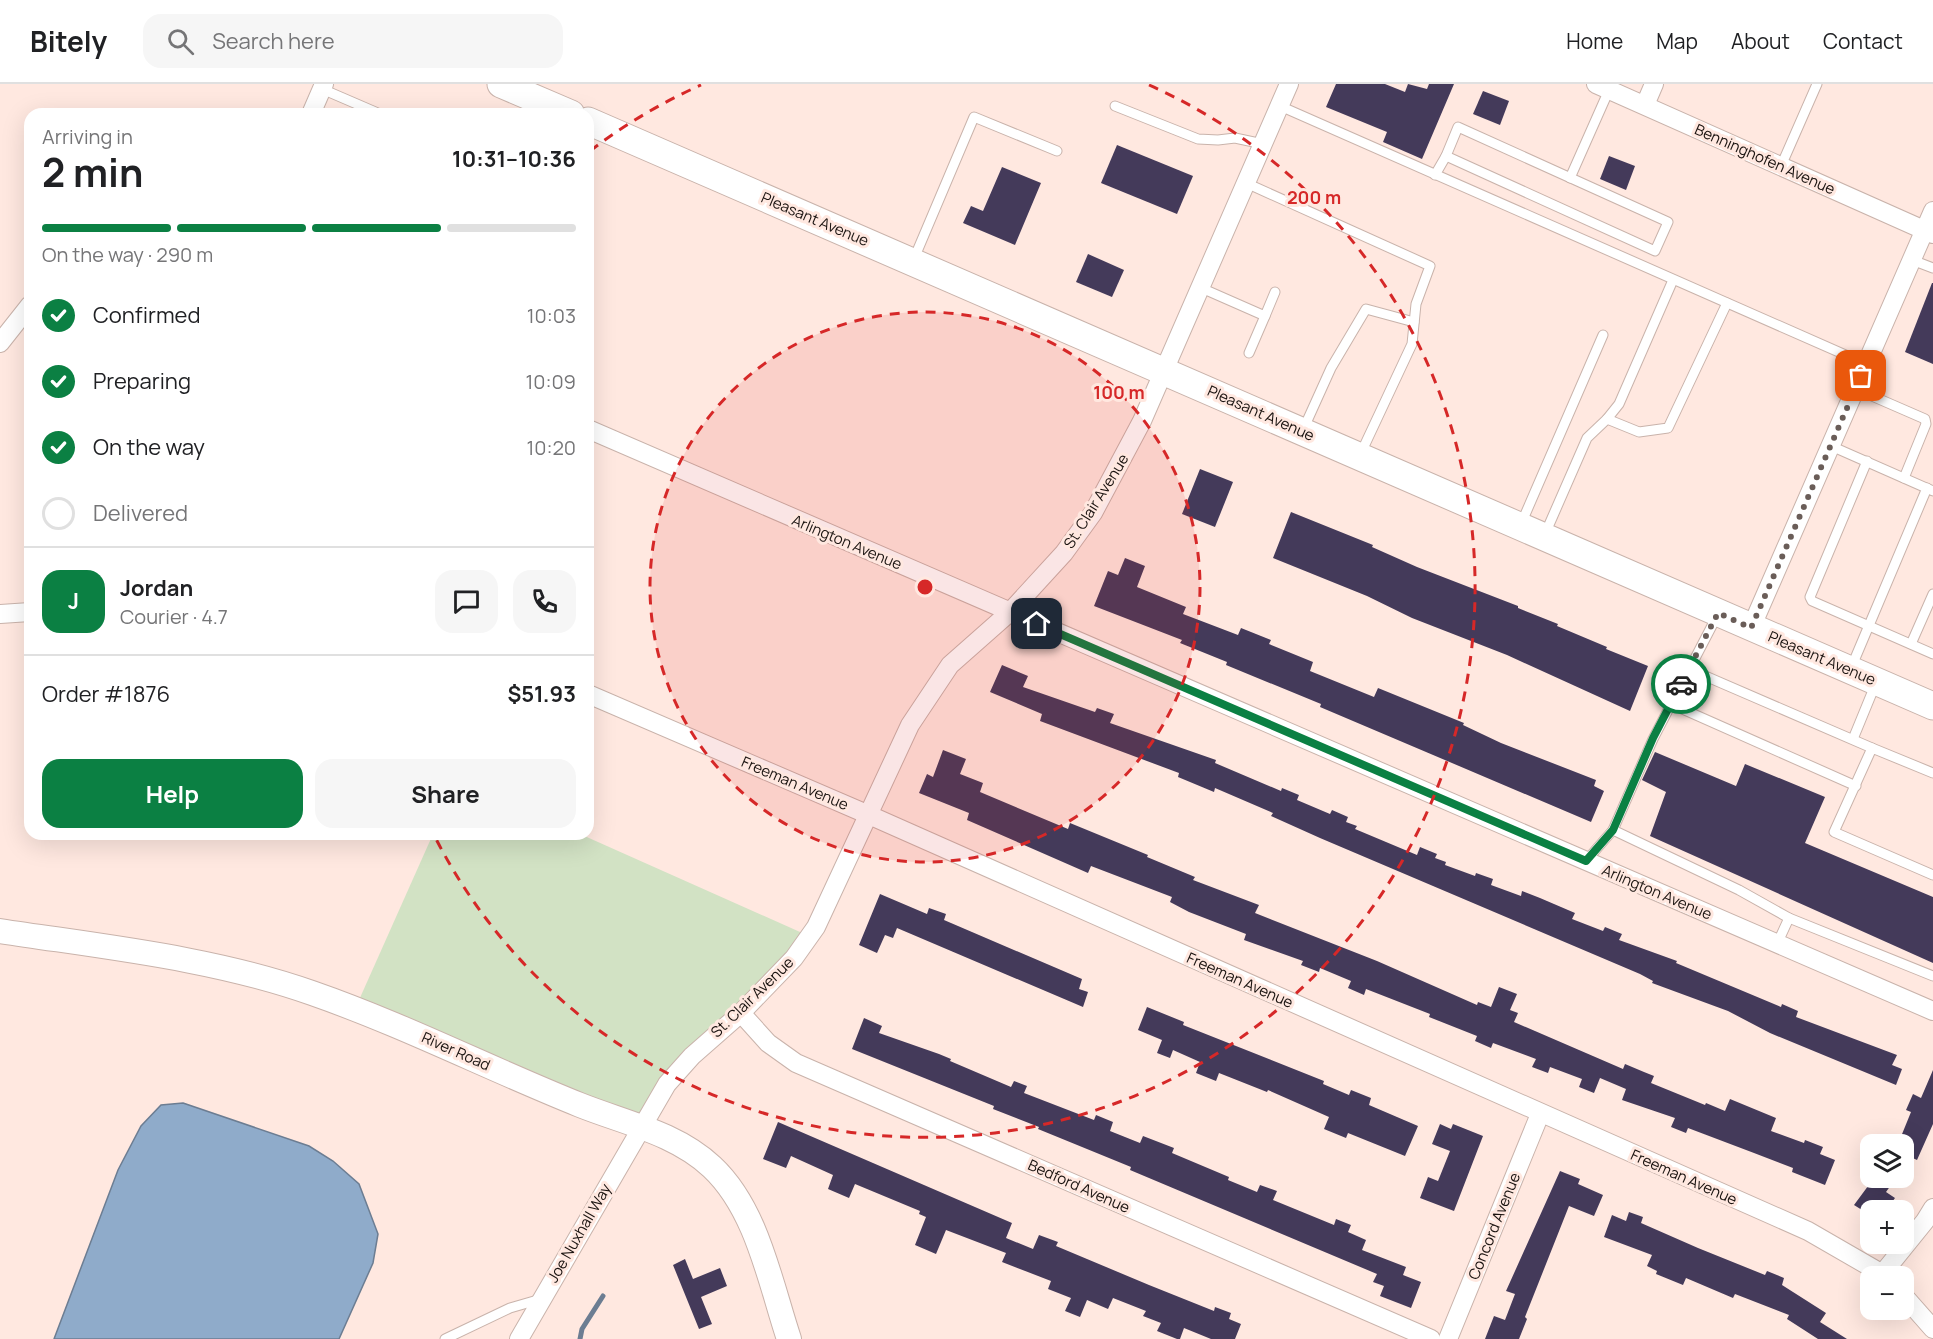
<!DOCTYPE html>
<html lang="en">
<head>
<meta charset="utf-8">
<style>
	:root { --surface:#fff; --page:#f6f6f6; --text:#202124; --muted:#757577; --line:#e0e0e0; --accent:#0b8043 }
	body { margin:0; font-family:Manrope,sans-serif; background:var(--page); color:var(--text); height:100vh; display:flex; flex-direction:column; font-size:22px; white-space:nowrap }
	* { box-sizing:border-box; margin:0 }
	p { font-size:20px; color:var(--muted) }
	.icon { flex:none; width:33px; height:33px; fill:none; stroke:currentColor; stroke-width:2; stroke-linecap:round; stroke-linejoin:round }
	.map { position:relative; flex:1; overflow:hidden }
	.sheet { position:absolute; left:24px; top:24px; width:570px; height:732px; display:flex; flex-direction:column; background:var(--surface); border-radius:18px; box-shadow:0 6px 24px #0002 }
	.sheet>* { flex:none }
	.tools { position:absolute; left:1860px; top:1050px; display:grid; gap:12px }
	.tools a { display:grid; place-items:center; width:54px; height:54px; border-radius:12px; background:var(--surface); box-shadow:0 6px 24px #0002; font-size:30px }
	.pin { position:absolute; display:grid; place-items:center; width:51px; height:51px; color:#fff; margin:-26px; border-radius:12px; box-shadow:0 3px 9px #0006 }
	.courier { position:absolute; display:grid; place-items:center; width:60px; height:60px; margin:-30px; border:4px solid #0b8043; border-radius:50%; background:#fff; color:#222; box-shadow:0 2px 8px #0007 }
	.headline em { font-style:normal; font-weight:700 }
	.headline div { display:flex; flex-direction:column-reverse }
	.headline { display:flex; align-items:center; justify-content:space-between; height:102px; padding:0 18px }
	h1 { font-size:39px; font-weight:700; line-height:45px }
	.bar { display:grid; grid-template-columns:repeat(4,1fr); gap:9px 6px; align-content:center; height:72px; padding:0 18px }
	.bar i { height:8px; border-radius:4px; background:var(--line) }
	.bar .selected { background:var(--accent) }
	.bar p { grid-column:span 4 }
	.line { display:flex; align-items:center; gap:15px; padding:0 18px; border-top:2px solid var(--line) }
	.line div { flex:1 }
	.round { display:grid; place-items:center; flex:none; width:63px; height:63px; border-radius:18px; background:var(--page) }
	ol { padding:0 18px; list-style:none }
	li { display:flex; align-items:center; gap:18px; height:66px }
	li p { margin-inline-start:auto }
	li .icon { padding:6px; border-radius:50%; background:var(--accent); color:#fff; stroke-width:4 }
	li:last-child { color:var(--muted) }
	li i { width:33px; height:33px; border:3px solid var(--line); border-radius:50% }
	.button { display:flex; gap:12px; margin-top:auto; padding:12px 18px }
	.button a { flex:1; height:69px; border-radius:18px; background:var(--accent); color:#fff; font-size:24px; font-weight:700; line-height:69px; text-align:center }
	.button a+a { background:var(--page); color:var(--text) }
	header { display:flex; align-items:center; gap:36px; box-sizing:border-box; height:84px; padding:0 30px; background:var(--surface); border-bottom:2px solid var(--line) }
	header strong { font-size:28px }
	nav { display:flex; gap:33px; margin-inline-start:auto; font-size:21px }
	.search { width:420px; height:54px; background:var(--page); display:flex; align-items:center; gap:15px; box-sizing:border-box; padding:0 21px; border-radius:18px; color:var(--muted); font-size:22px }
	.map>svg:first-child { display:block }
	.green { fill:#d2e2c4 }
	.water { fill:#8fabca; stroke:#6c7d92; stroke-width:1.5 }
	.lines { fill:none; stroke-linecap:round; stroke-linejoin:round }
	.stream { stroke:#6c7d92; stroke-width:5 }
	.building { fill:#443a5a }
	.lane-casing { stroke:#c9b3ab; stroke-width:11 }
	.street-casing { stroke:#c9b3ab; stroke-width:20 }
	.secondary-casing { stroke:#c9b3ab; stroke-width:26 }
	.primary-casing { stroke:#c9b3ab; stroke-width:29 }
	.lane { stroke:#fff; stroke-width:9 }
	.street { stroke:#fff; stroke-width:18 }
	.secondary { stroke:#fff; stroke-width:24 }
	.primary { stroke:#fff; stroke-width:27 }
	.done { stroke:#6a5d58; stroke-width:6; stroke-dasharray:0 10.8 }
	.route { stroke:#0b8043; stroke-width:8 }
	.ring { fill:none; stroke:#d62828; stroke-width:3; stroke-dasharray:10 8 }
	.labels { text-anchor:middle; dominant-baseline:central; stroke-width:6; stroke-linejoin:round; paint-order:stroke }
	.street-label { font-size:15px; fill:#19120f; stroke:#ffe8e0 }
	.centre { fill:#d62828; stroke:#ffe8e0; stroke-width:3 }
	.ring-label { font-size:18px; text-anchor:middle; font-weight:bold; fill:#d62828; stroke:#ffe8e0; stroke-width:6; stroke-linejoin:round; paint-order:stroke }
</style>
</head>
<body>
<header>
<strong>Bitely</strong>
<div class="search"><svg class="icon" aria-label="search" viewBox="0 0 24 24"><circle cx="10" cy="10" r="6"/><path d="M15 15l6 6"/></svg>Search here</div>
<nav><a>Home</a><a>Map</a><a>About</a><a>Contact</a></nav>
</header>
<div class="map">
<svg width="1933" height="1255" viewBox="0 0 1933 1255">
	<rect width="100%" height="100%" fill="#ffe8e0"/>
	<polygon class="green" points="433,750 580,750 809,852 641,1043 355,925"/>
	<polygon class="water" points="183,1019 309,1062 333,1077 359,1100 378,1150 373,1179 339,1255 54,1255 118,1086 141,1042 161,1021"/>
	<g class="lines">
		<polyline class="stream" points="580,1255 582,1245 603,1212"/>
	</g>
	<g class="building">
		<polygon points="1336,0 1385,0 1405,8 1408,0 1427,5 1429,0 1454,0 1422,75 1383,58 1387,48 1326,23"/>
		<polygon points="1483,7 1509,17 1500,41 1473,30"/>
		<polygon points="1117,61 1193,92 1177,130 1101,99"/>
		<polygon points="1609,72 1635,82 1626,106 1600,95"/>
		<polygon points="1002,83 1041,99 1015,161 963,139 971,122 983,127"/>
		<polygon points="1088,170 1124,186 1112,213 1076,198"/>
		<polygon points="1932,199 1933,199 1933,280 1905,268"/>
		<polygon points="1200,385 1233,398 1215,443 1182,430"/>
		<polygon points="1291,428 1373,461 1372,463 1417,483 1518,522 1518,524 1558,540 1557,542 1607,563 1606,565 1648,582 1630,627 1507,571 1412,534 1367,512 1273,474"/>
		<polygon points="1125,474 1145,482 1137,503 1186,523 1183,530 1238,551 1241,544 1271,556 1269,560 1313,578 1310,587 1374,613 1378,604 1464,639 1463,641 1501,659 1596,696 1594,702 1604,707 1591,738 1320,623 1321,620 1226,581 1227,578 1180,559 1182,556 1094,522 1108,487 1118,491"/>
		<polygon points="1002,581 1028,592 1023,603 1095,628 1097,624 1114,630 1110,639 1216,676 1215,679 1281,707 1282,704 1299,711 1297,716 1330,730 1332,726 1348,733 1346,738 1357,742 1355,745 1417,771 1420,763 1437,770 1435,774 1446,778 1445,781 1475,792 1476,789 1493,795 1491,801 1521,812 1522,807 1540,814 1575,829 1572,835 1603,847 1605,843 1622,850 1619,856 1677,877 1676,879 1781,923 1782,920 1798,927 1796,933 1897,971 1892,981 1902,985 1896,1001 1770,949 1728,927 1652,899 1653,897 1640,890 1320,754 1271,732 1273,729 1215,704 1214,708 1178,693 1179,689 1040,637 1042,630 990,608"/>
		<polygon points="943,666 966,675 960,690 983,699 980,708 1068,745 1070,739 1148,771 1147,773 1195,793 1193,796 1259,821 1255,829 1377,877 1477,921 1478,918 1491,923 1499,903 1517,910 1510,926 1518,929 1514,938 1623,985 1625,980 1644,988 1654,992 1651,999 1705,1021 1706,1019 1725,1027 1730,1015 1776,1034 1771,1047 1804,1059 1805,1056 1823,1063 1820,1070 1835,1076 1825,1101 1792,1088 1793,1084 1754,1069 1688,1044 1686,1049 1671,1043 1675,1034 1622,1016 1626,1005 1600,994 1594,1009 1579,1003 1582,995 1550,983 1548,989 1532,983 1536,975 1493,959 1491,964 1475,957 1477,952 1429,933 1430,930 1366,905 1364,911 1348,904 1351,897 1320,884 1319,888 1301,881 1303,877 1244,856 1246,850 1189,828 1170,818 1172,813 1091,782 1088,789 967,736 969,729 919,709 927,690 933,693"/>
		<polygon points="1655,668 1736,702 1745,680 1825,713 1805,759 1933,813 1933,879 1650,752 1666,708 1642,696"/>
		<polygon points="880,810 927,830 929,824 946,830 944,836 1082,895 1079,905 1088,908 1083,923 897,844 893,854 885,851 877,869 859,861"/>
		<polygon points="1147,923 1184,938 1183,941 1324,997 1323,1000 1349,1011 1351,1006 1371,1014 1369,1021 1418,1042 1405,1072 1348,1049 1346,1054 1324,1045 1329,1033 1268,1006 1267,1008 1219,989 1216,997 1196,989 1200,978 1173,966 1170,974 1157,969 1162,956 1138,946"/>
		<polygon points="864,934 882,942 879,949 939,970 951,975 950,977 1011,1003 1014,997 1027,1002 1024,1009 1094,1036 1096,1031 1113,1038 1110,1047 1140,1059 1143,1052 1174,1064 1172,1069 1229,1093 1228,1096 1257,1108 1260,1101 1277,1107 1273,1116 1334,1141 1336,1135 1351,1141 1348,1148 1366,1156 1362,1166 1406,1183 1403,1191 1421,1198 1411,1224 1380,1212 1384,1202 1373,1198 1377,1190 1130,1086 1131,1083 1038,1045 1039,1043 993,1025 994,1022 852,965"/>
		<polygon points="1933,986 1933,1040 1917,1076 1904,1070 1904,1060 1898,1060 1911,1028 1906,1026 1913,1010 1921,1014"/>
		<polygon points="778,1038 1012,1139 1006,1154 1033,1165 1039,1151 1058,1158 1056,1162 1149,1201 1214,1227 1215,1223 1231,1229 1229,1235 1241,1240 1235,1255 1211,1255 1184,1244 1180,1255 1177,1255 1157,1247 1161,1239 1143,1232 1146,1227 1113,1214 1108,1225 1087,1216 1080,1233 1065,1227 1071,1214 1048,1205 1051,1197 1002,1178 1006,1169 946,1146 936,1170 915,1161 926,1133 919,1130 920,1127 855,1100 849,1114 828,1105 833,1091 791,1072 786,1084 763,1075"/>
		<polygon points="1440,1040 1451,1045 1453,1040 1483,1052 1454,1127 1420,1114 1428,1093 1438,1097 1450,1067 1432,1060"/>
		<polygon points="1560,1087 1580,1095 1578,1100 1603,1111 1594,1132 1569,1122 1525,1233 1527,1235 1519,1255 1485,1255 1494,1232 1505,1236 1515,1210 1506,1207"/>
		<polygon points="1874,1094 1896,1094 1886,1108 1895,1114 1886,1126 1862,1126 1854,1121"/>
		<polygon points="1629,1128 1643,1133 1641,1139 1698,1164 1765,1191 1767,1187 1784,1194 1782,1201 1826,1229 1820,1238 1847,1255 1818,1255 1787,1235 1789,1231 1735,1210 1733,1214 1686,1194 1683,1201 1656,1190 1657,1187 1647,1182 1652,1171 1604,1153 1612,1131 1626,1137"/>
		<polygon points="685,1175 693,1195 720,1184 727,1202 701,1213 712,1240 699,1245 673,1181"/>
	</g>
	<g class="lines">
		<defs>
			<g id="lane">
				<polyline points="322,5 380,30"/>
				<polyline points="1115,22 1198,55 1218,56 1235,54 1263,60"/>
				<polyline points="1280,22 1866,280"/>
				<polygon points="1458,43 1668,138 1655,167 1446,72"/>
				<polyline points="1781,82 1817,0"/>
				<polyline points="1435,91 1446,72"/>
				<polyline points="1570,94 1609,6"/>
				<polyline points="1246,99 1430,182 1416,220 1412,260 1360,371"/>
				<polyline points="1912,176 1933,184"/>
				<polyline points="913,177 974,33 1057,67"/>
				<polyline points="1199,203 1265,232 1275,208"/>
				<polyline points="1249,269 1265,232"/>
				<polyline points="1856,305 1925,335 1926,340 1904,394"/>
				<polyline points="1607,335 1619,320 1673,196"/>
				<polyline points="1303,346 1331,284 1366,225 1414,238"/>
				<polyline points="1831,362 1933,407"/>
				<polyline points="1867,377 1810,513 1812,517 1933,570"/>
				<polyline points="1521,440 1603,251"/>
				<polyline points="1545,450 1587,354 1607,335 1639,348 1668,344 1727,219"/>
				<polyline points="1911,560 1933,510"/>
				<polyline points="1851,584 1927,404"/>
				<polyline points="1689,585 1872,664"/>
				<polyline points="1671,620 1856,702"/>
				<polyline points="1853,655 1876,599"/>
				<polyline points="1933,689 1872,664 1834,748 1933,791"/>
				<polyline points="1613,746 1739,806 1789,834 1777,860"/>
				<polyline points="1586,777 1613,746 1653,655 1717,532"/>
				<polyline points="1789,834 1933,892"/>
				<polyline points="445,1255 510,1224 541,1215"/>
			</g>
			<g id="street">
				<polyline points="1596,0 1933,150"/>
				<polyline points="1645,21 1654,0"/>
				<polyline points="311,30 324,0"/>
				<polyline points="0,259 30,221"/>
				<polyline points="588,345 1933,927"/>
				<polyline points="0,530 30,528"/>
				<polyline points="1751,544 1933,127"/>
				<polyline points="588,610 869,731 1808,1147 1886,1192"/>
				<polyline points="741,929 768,959 796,979 1431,1255"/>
				<polyline points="1883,1189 1925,1137 1933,1124"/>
				<polyline points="1904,1212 1933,1245"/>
				<polyline points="519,1255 667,1000 692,972 741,929 794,874 816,843 910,641 950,581 1010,528 1064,469 1093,429 1142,337 1289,0"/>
				<polyline points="1448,1255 1540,1030"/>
			</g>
			<path id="secondary" d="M 0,847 C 104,863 213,874 312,909 C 404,941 490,985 580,1021 C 625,1039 676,1049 712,1083 C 757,1125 770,1198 789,1255"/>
			<g id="primary">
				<polyline points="501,0 571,30"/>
				<polyline points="588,37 1933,622"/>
			</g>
		</defs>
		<use href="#lane" class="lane-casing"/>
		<use href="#street" class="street-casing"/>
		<use href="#secondary" class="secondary-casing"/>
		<use href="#primary" class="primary-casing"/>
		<use href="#lane" class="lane"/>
		<use href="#street" class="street"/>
		<use href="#secondary" class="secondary"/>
		<use href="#primary" class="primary"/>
	</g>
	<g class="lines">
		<polyline class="done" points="1681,600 1718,529 1751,544 1861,292"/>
		<polyline class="route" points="1037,540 1586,777 1613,746 1653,654 1681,600"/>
	</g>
	<circle cx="925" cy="503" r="275" fill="#d62828" fill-opacity=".12"/>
	<g class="ring">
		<circle cx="925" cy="503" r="275"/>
		<path d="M590 67A550 550 0 0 1 701 1M1149 1A550 550 0 1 1 435 753"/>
	</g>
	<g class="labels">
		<g class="street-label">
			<text transform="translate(1765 75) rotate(24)">Benninghofen Avenue</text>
			<text transform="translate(815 135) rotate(23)">Pleasant Avenue</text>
			<text transform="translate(1261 329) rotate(24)">Pleasant Avenue</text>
			<text transform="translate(1096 417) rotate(-58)">St. Clair Avenue</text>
			<text transform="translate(847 458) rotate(23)">Arlington Avenue</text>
			<text transform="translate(1822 574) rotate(23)">Pleasant Avenue</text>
			<text transform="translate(795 699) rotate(23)">Freeman Avenue</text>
			<text transform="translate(1657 808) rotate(23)">Arlington Avenue</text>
			<text transform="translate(1240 896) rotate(24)">Freeman Avenue</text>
			<text transform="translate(752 913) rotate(-44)">St. Clair Avenue</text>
			<text transform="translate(456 967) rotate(24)">River Road</text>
			<text transform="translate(1684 1093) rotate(24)">Freeman Avenue</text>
			<text transform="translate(1079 1102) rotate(24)">Bedford Avenue</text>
			<text transform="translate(1494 1142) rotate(-68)">Concord Avenue</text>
			<text transform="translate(579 1149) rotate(-60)">Joe Nuxhall Way</text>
		</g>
	</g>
	<circle cx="925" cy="503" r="9" class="centre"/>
	<g class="ring-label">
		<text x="1314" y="120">200 m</text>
		<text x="1119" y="315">100 m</text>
	</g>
</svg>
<div class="tools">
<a><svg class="icon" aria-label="layers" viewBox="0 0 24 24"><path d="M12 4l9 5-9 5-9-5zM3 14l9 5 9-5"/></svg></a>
<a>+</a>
<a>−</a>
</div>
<div class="pin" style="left:1861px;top:292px;background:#ea580c"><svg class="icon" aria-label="bag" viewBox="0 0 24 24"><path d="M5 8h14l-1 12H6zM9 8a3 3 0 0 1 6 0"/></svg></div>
<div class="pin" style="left:1037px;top:540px;background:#1f2937"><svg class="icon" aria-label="home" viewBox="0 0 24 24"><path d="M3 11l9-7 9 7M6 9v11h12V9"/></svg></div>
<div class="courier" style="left:1681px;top:600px"><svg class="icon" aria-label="car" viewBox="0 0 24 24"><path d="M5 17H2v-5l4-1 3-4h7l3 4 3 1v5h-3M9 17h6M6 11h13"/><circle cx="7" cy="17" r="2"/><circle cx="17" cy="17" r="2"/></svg></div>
<section class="sheet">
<div class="headline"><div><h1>2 min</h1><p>Arriving in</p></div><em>10:31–10:36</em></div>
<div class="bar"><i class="selected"></i><i class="selected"></i><i class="selected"></i><i></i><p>On the way · 290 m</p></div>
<ol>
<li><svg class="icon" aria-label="check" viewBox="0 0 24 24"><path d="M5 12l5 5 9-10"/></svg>Confirmed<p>10:03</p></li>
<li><svg class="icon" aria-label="check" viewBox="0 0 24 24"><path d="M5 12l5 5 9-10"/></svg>Preparing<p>10:09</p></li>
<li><svg class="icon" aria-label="check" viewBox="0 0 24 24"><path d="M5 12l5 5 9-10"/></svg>On the way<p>10:20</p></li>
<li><i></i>Delivered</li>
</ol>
<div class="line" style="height:108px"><b class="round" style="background:var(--accent);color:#fff">J</b><div><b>Jordan</b><p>Courier · 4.7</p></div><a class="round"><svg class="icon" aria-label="chat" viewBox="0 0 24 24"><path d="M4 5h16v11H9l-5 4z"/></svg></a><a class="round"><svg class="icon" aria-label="phone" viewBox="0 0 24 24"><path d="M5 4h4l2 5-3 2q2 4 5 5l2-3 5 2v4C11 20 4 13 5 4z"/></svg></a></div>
<div class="line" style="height:78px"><div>Order #1876</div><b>$51.93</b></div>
<div class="button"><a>Help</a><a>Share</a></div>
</section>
</div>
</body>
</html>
